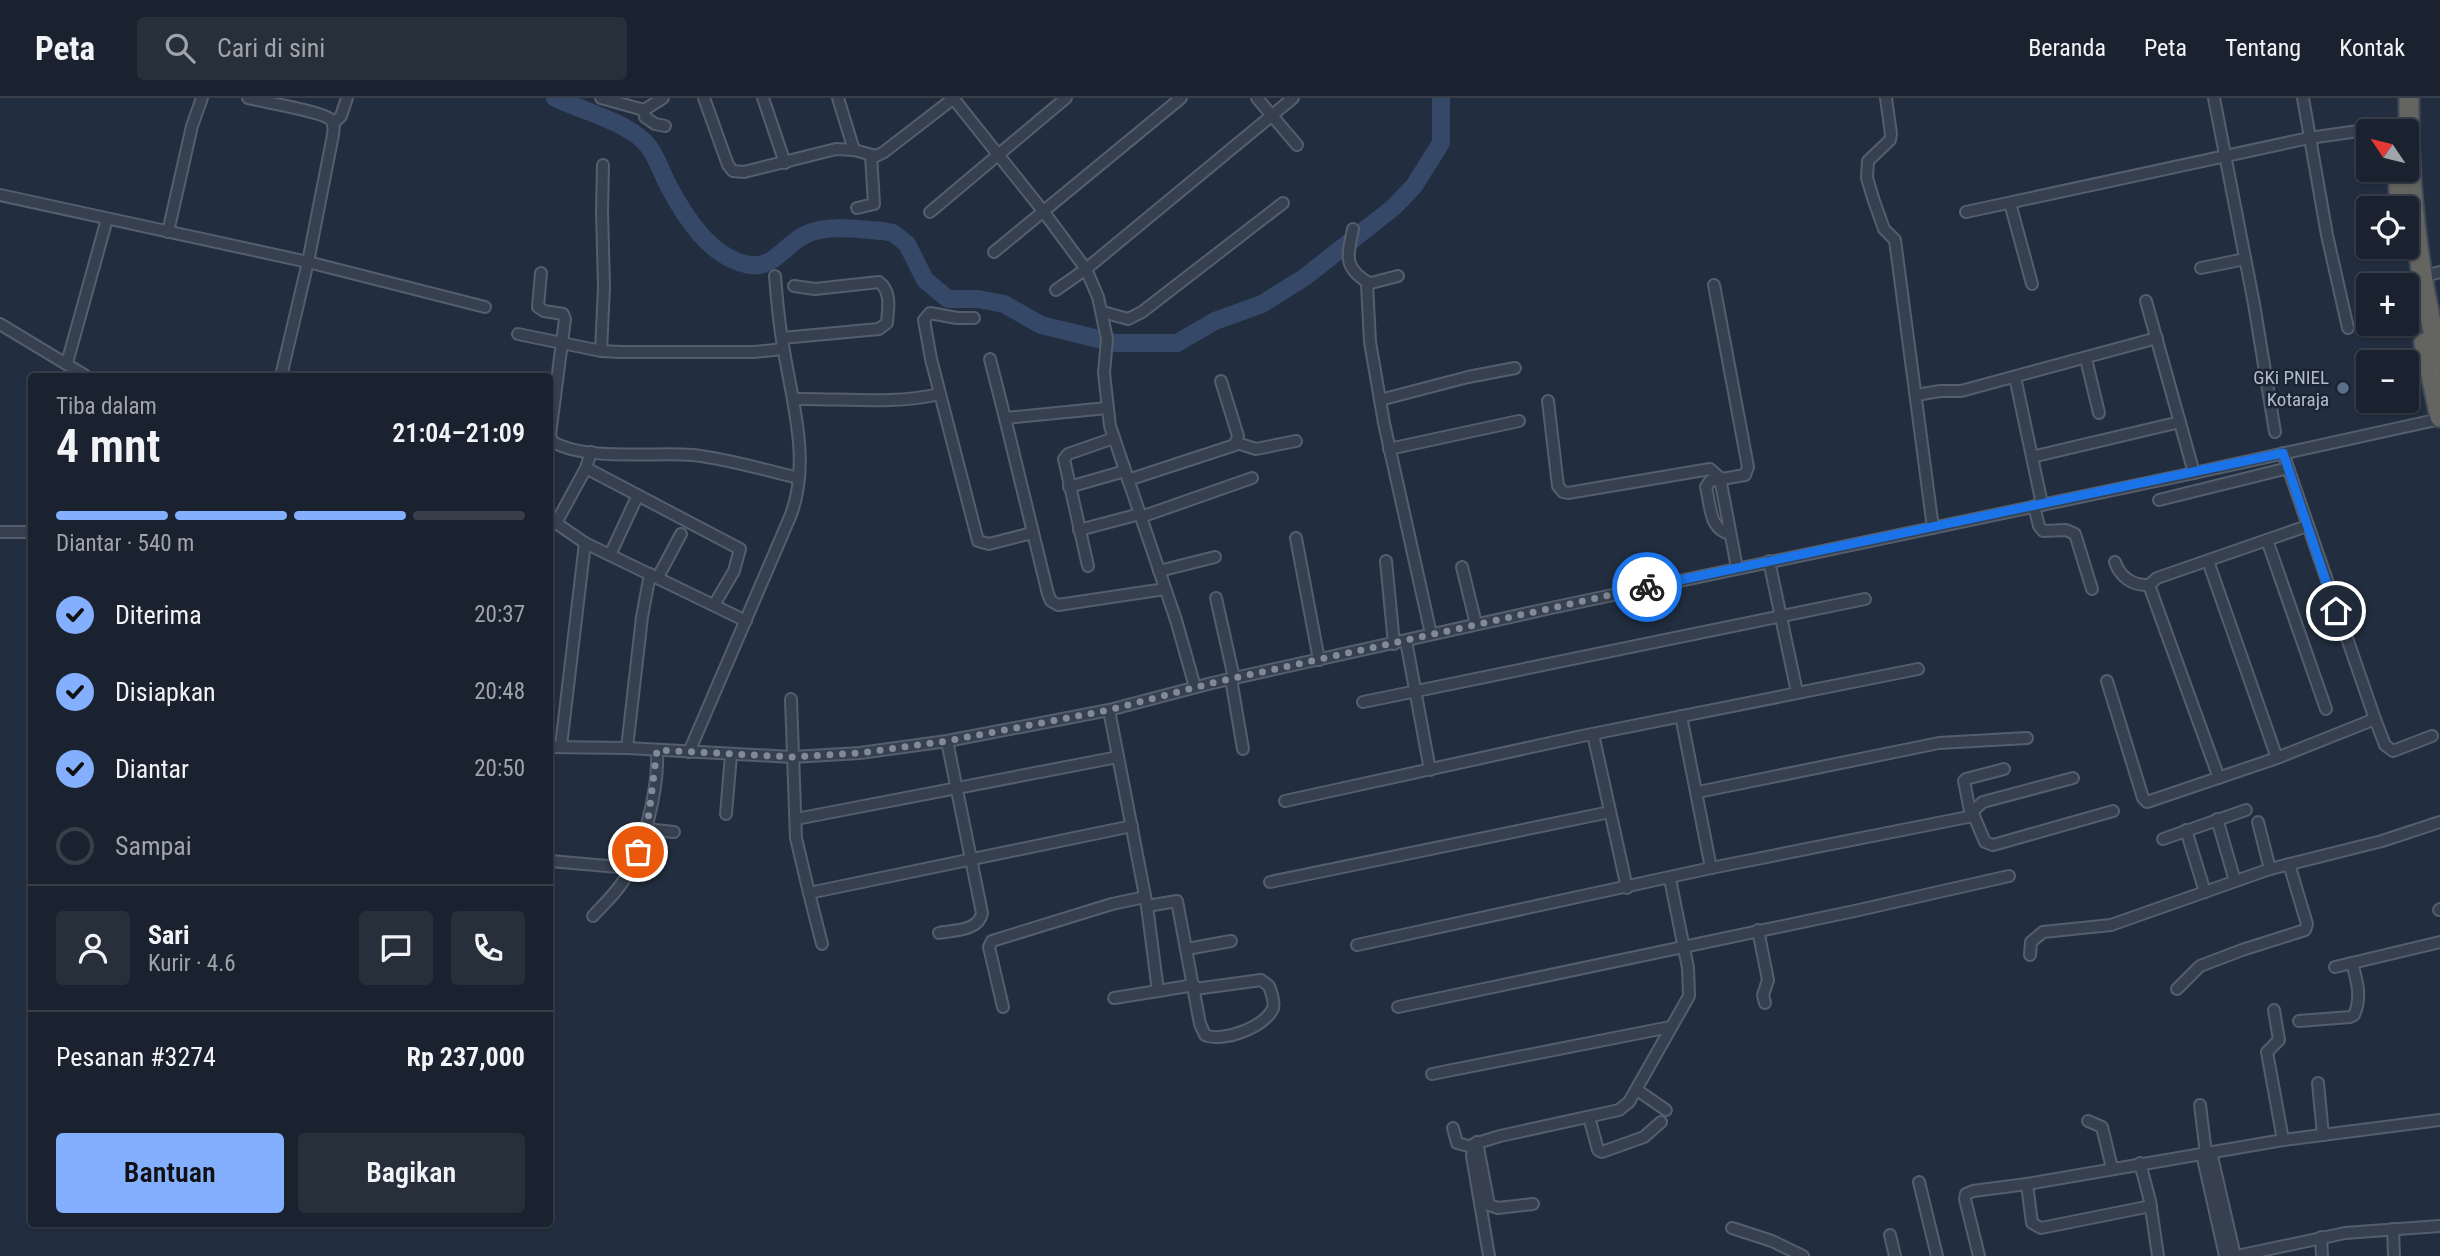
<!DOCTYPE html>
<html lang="id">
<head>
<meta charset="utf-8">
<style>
	:root { --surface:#1a222f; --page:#272f3b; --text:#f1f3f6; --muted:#9fa4aa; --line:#383f4b; --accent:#83affe }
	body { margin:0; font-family:"Roboto Condensed",sans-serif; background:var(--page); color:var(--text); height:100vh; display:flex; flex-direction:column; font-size:26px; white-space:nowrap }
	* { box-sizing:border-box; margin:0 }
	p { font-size:23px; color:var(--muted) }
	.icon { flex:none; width:38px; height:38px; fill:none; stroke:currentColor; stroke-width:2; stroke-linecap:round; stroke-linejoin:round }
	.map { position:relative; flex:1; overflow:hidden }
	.drawer { position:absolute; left:28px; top:275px; width:525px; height:854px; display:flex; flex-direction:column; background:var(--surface); border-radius:7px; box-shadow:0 2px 5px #0004,0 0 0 2px var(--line) }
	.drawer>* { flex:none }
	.needle { width:46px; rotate:305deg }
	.fabs { position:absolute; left:2356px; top:21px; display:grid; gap:14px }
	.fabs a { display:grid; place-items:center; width:63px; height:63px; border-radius:7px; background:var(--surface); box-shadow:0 2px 5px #0004,0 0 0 2px var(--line); font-size:35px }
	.pin { position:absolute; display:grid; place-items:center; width:60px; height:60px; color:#fff; margin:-30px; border:4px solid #fff; border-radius:50%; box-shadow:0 2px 7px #0007 }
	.courier { position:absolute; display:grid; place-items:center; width:70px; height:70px; margin:-35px; border:5px solid #1a73e8; border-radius:50%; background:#fff; color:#222; box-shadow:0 2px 9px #0007 }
	.headline em { font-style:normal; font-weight:600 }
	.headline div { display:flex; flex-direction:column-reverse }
	.headline { display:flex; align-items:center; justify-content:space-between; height:119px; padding:0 28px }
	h1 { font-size:46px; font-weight:600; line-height:52px }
	.bar { display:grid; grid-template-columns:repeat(4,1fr); gap:10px 7px; align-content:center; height:84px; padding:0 28px }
	.bar i { height:9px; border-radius:5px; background:var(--line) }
	.bar .active { background:var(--accent) }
	.bar p { grid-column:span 4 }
	.line { display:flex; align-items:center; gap:18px; padding:0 28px; border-top:2px solid var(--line) }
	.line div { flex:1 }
	.round { display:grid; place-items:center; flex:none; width:74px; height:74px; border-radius:7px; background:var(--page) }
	ol { padding:0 28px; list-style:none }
	li { display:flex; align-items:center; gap:21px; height:77px }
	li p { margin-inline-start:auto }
	li .icon { padding:7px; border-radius:50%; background:var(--accent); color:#111; stroke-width:4 }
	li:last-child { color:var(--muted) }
	li i { width:38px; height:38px; border:4px solid var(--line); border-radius:50% }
	.primary-button { display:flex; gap:14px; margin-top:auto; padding:14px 28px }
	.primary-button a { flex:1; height:80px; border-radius:7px; background:var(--accent); color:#111; font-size:28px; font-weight:600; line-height:80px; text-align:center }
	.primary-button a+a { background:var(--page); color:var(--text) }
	header { display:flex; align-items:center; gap:42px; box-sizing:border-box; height:98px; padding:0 35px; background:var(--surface); border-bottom:2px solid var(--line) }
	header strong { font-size:33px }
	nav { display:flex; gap:38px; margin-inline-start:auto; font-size:24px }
	.search { width:490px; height:63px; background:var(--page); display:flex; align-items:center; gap:18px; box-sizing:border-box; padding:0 24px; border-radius:7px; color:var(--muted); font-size:26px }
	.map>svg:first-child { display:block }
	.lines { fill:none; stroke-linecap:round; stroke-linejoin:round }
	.river { stroke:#354867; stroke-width:18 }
	.minor-casing { stroke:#545e6d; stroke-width:14 }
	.trunk-casing { stroke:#414b5a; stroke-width:23 }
	.minor { stroke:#36404f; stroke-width:10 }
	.trunk { stroke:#646461; stroke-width:19 }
	.done { stroke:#808a99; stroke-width:7; stroke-dasharray:0 12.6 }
	.route { stroke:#1a73e8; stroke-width:9 }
	.service-dot { fill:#5c6f8a; stroke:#1b2534; stroke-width:2.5 }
	.labels { text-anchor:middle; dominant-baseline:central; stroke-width:5; stroke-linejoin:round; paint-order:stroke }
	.poi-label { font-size:19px; fill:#b2bbca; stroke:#1b2534; text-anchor:end }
</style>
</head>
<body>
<header>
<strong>Peta</strong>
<div class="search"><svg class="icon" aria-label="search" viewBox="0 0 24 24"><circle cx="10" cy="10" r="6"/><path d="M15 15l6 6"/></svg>Cari di sini</div>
<nav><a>Beranda</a><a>Peta</a><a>Tentang</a><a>Kontak</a></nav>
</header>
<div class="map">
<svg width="2440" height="1158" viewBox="0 0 2440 1158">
	<rect width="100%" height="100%" fill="#222e3f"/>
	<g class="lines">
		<path class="river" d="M 555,0 C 582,13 632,25 649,49 C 657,60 662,75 668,87 C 685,119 711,161 750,167 C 775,171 788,142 809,135 C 831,126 860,132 883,133 L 893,135 L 907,146 L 925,182 L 948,201 L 978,201 L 1004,206 L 1041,227 L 1115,245 L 1177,245 L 1215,223 L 1262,206 L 1305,179 L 1394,109 L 1414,88 L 1441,45 L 1441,0"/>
		<defs>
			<g id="minor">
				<path d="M 248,0 C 263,4 320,13 330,21 C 336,26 333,36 332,42 L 308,164 L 281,278"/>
				<polyline points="601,0 644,12 663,0"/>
				<polyline points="704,0 728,67 733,73 744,74 836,51 854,52 876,58 884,54 954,0"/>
				<polyline points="763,0 785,65"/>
				<polyline points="838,0 854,52"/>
				<polyline points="953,0 1043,113 1086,171 1098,199 1107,241 1104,275 1110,328 1176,522 1195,589"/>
				<polyline points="1257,0 1297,47"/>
				<polyline points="1886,0 1891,36 1890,42 1868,63 1867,80 1874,103 1884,131 1895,142 1933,430"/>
				<polyline points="2214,0 2254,206 2275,334"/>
				<polyline points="2303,0 2327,137 2348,230"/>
				<polyline points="644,12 645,19 655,26 665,28"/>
				<polyline points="333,26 341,18 347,0"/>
				<polyline points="0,97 308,164 485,209"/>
				<polyline points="2010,105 2032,186"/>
				<polyline points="857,110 874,106 871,57"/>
				<polyline points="930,114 1066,0"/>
				<polyline points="1966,114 2309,40 2408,26"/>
				<path d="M 1353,131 C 1348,157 1342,169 1369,185"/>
				<polyline points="168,134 192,28 202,0"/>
				<polyline points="994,154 1181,0"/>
				<polyline points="2201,170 2245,161"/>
				<path d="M 541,175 L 538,209 L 544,213 L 563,216 L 565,221 L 550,337 L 553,344 C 586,363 654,354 693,357 C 729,361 764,372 799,380"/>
				<polyline points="1398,178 1367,186 1370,244 1384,325 1431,536"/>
				<polyline points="2411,182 2440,174"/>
				<path d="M 1714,187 L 1748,369 L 1745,377 L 1710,383 L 1706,389 C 1711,409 1709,431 1730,436"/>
				<polyline points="1056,192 1086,171 1293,0"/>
				<polyline points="2146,203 2194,375"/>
				<polyline points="1103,214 1128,221 1142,214 1283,105"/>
				<polyline points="974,220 957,220 930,215 924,222 931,261 978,443 989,446 1032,435"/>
				<polyline points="0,226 86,278"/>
				<polyline points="518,236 601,253 621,254 754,254 783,251"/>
				<path d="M 782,240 L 879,231 L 887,225 C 888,211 892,194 879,184 L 815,191 L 794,188"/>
				<polyline points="601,253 604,189 602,113 603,67"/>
				<polyline points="990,261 1005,320"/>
				<polyline points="2086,261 2099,315"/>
				<polyline points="67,265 107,121"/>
				<polyline points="2015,279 2042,406"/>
				<polyline points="1916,297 1940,293 1961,293 2157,240"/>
				<path d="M 793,301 C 842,300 891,307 940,296"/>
				<polyline points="1380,302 1468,279 1515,270"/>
				<polyline points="1548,303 1558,388 1563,394 1568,395 1710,371 1720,380 1737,470"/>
				<polyline points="1107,310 1005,320 1048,496 1051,503 1058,507 1165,491"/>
				<polyline points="1237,345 1256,351 1296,343"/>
				<polyline points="1389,351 1519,323"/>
				<polyline points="591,354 586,370 556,425 585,445 746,523"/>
				<polyline points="2032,359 2180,324"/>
				<polyline points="586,370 740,451 734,473 714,507"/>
				<polyline points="1128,382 1235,347 1238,338 1221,283"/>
				<polyline points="1069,389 1125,373"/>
				<polyline points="2159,402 2288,370"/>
				<polyline points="2034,408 2039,428 2043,433 2066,432 2075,436 2092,491"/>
				<polyline points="1141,419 1252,380"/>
				<polyline points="1079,432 1140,416"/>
				<polyline points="0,434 32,434"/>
				<polyline points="1296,440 1319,562"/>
				<polyline points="2267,442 2326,611"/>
				<polyline points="610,457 637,399"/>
				<polyline points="1386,463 1394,546"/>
				<polyline points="1769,463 1797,594"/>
				<polyline points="2208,463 2277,660"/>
				<path d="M 2115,464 C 2120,479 2133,488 2149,487 L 2157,480 L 2307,428"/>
				<polyline points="1088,468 1064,361 1068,356 1114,340"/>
				<polyline points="1462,469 1476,526"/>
				<polyline points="1159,473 1215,459"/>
				<polyline points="658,479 681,436"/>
				<polyline points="2149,487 2219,680"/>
				<polyline points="1216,500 1234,580"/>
				<polyline points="1406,543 1430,672"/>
				<polyline points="1231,581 1243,651"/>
				<polyline points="2107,583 2143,700 2147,704 2277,660 2375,621 2283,355"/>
				<polyline points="791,601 796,740 809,795 1132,728"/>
				<polyline points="1363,604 1865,501"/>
				<polyline points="1109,612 1147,808 1158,893 1194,887"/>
				<polyline points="1681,618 1711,770"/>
				<polyline points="2375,621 2385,647 2393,653 2432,638"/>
				<polyline points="1593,636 1627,790"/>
				<polyline points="561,648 585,445"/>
				<polyline points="550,649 627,650 792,659 860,655 947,643 1109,612 1212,585 1551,510 2194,375 2440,321"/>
				<polyline points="627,650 642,519 650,476"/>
				<path d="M 689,654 L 790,419 C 811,366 793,307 784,253 C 779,228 777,203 775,178"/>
				<polyline points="1698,694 1939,645 2027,640"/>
				<polyline points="1285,703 1582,638 1918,571"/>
				<polyline points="726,716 731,657"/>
				<polyline points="1971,718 1964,683 1966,681 2004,671"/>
				<polyline points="1974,718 1974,712 1983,704 2073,680"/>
				<polyline points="796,721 1118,659"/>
				<polyline points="2217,721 2235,783"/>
				<polyline points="2258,724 2270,771"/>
				<polyline points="646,731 674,734"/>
				<polyline points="2186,732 2205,794"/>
				<polyline points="2163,741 2246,712"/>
				<polyline points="550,763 630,770"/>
				<polyline points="1270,784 1610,714"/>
				<polyline points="809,795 822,846"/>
				<path d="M 1147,808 L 1177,803 L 1200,926 L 1205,937 C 1222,945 1266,929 1273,910 C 1275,903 1271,894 1269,888 L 1261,882 L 1195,891"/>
				<polyline points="2439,812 2440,811"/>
				<path d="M 593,818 C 603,807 614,797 622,785 C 644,752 659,691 657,652"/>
				<polyline points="1758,832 1768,882 1763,897 1765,905"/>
				<path d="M 939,835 C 954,832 979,833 982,815 L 947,643"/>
				<polyline points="1357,847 1711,770 1968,719 1974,718 1985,744 1993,747 2113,713"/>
				<polyline points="1187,851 1231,843"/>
				<polyline points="2030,857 2031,844 2043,834 2111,827 2270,771 2382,743 2440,724"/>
				<polyline points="2335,869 2440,844"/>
				<polyline points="2177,891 2200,868 2242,852 2305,832 2307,826 2289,766"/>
				<polyline points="1114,900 1158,893"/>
				<polyline points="1003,909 989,849 992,843 1112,806 1145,799"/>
				<polyline points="1398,909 1859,812 2009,778"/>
				<polyline points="2274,912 2279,942 2267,954 2283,1042"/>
				<path d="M 2299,923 L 2350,919 L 2354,917 C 2362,899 2357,883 2352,865"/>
				<polyline points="1432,976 1670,929"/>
				<polyline points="2318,985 2323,1037"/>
				<polyline points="1637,992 1666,1012"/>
				<polyline points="2200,1007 2206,1055"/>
				<polyline points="1589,1019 1598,1052 1602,1054 1644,1039 1661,1024"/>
				<polyline points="2088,1023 2102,1029 2112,1070"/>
				<polyline points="1453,1030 1457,1045 1472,1049"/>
				<polyline points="1477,1044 1489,1107 1498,1110 1533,1106"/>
				<polyline points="2211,1054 2235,1158"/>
				<polyline points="2202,1056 2225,1158"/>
				<polyline points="2140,1065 2150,1103 2158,1158"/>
				<polyline points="1919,1084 1937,1158"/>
				<polyline points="2027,1086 2032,1125 2041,1130 2151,1108"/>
				<polyline points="1732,1130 1772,1143 1803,1158"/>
				<polyline points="2393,1131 2394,1158"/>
				<polyline points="1890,1137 1895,1158"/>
				<polyline points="2321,1139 2322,1158"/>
				<polyline points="1489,1158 1472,1058 1474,1046 1500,1038 1619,1012 1629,1004 1689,898 1688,870 1670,781"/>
				<polyline points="1979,1158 1965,1101 1966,1096 1973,1093 2027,1086 2283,1042 2440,1022"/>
				<polyline points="2237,1158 2345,1135 2440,1128"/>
			</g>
			<g id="trunk">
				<path d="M 2409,0 C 2408,87 2418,178 2440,262"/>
				<polyline points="2398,72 2400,110"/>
				<polyline points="2424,245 2440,319"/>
			</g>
		</defs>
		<use href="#minor" class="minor-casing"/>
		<use href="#trunk" class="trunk-casing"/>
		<use href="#minor" class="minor"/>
		<use href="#trunk" class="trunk"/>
	</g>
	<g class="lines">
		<polyline class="done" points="638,754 649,716 657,652 792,659 860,655 947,643 1109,612 1212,585 1647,489"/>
		<polyline class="route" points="1647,489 2283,355 2336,513"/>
	</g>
	<circle class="service-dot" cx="2343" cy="290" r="7"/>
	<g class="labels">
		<g class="poi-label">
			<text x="2329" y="279">GKi PNIEL<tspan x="2329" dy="22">Kotaraja</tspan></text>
		</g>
	</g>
</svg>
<div class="fabs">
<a><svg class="needle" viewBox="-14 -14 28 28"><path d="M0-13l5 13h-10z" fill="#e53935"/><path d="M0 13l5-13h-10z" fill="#9fa4aa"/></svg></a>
<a><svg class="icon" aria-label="locate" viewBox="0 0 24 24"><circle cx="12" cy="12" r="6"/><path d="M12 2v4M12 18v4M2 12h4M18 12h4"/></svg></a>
<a>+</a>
<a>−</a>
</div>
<div class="pin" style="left:638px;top:754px;background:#ea580c"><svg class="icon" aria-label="bag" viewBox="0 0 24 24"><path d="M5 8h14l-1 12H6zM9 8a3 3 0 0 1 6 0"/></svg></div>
<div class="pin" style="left:2336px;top:513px;background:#1f2937"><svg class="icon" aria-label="home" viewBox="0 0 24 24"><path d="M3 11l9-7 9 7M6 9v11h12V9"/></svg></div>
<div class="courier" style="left:1647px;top:489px"><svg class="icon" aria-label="bike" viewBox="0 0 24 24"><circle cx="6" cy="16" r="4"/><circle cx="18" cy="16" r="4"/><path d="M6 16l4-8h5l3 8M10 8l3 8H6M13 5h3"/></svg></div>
<section class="drawer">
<div class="headline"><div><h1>4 mnt</h1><p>Tiba dalam</p></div><em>21:04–21:09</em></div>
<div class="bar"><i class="active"></i><i class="active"></i><i class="active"></i><i></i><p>Diantar · 540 m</p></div>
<ol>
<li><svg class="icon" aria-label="check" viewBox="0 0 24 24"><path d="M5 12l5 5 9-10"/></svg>Diterima<p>20:37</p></li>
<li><svg class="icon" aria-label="check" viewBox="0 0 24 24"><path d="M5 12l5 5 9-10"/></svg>Disiapkan<p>20:48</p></li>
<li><svg class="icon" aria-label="check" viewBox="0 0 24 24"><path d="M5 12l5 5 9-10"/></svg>Diantar<p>20:50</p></li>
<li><i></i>Sampai</li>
</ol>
<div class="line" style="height:126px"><a class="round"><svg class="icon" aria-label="person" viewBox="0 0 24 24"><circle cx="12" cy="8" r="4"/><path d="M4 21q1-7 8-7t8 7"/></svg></a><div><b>Sari</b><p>Kurir · 4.6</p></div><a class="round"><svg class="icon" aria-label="chat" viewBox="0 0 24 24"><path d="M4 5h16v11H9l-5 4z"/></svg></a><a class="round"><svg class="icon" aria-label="phone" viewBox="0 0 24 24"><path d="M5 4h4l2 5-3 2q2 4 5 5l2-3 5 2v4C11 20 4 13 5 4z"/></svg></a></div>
<div class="line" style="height:91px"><div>Pesanan #3274</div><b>Rp 237,000</b></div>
<div class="primary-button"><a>Bantuan</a><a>Bagikan</a></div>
</section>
</div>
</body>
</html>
